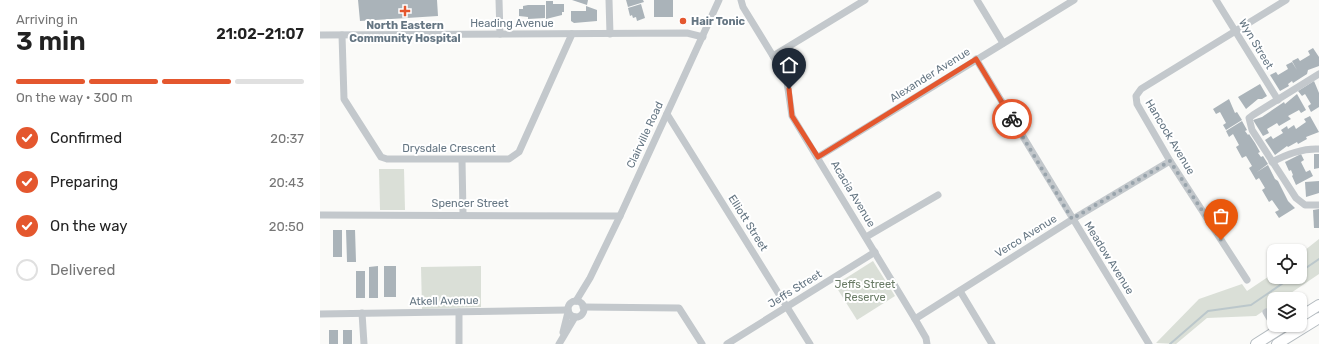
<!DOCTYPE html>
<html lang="en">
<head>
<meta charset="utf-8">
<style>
	:root { --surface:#fff; --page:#f6f6f6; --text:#222; --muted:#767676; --line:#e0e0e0; --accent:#e4572e }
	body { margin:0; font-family:Rubik,sans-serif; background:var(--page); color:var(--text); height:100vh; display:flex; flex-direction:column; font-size:15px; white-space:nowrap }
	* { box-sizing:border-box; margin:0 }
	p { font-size:13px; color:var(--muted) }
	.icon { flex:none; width:22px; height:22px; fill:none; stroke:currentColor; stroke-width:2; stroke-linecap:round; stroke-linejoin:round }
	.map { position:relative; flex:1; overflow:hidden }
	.details { display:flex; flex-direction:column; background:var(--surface); width:320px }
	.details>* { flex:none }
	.buttons { position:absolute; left:947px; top:244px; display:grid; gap:8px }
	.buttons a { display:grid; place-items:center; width:40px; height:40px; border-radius:8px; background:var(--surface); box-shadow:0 1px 3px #0004; font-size:20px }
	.pin { position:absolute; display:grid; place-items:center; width:34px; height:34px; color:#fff; margin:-41px -17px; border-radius:50% 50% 50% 0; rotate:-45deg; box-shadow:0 0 4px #0007 }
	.pin .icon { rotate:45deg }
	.courier { position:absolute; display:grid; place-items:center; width:40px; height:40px; margin:-20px; border:3px solid #e4572e; border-radius:50%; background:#fff; color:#222; box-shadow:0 1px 5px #0007 }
	.overview em { font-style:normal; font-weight:600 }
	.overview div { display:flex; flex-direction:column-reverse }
	.overview { display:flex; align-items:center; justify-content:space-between; height:68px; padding:0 16px }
	h1 { font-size:26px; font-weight:600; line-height:30px }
	.bar { display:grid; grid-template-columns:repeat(4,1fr); gap:6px 4px; align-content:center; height:48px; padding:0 16px }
	.bar i { height:5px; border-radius:3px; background:var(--line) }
	.bar .current { background:var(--accent) }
	.bar p { grid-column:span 4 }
	ol { padding:0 16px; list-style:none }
	li { display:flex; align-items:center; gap:12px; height:44px }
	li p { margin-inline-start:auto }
	li .icon { padding:4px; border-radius:50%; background:var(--accent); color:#fff; stroke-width:4 }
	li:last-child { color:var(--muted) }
	li i { width:22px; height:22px; border:2px solid var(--line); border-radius:50% }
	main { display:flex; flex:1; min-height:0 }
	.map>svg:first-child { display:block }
	.green { fill:#dadfd7 }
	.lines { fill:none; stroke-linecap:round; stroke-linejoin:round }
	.stream { stroke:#bbc7cb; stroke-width:2 }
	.building { fill:#aab3b9 }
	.secondary-casing { stroke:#b3babf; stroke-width:12 }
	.street { stroke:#c3c8cc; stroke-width:7 }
	.secondary { stroke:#fff; stroke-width:10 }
	.done { stroke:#99a4ac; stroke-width:4; stroke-dasharray:0 7.2 }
	.route { stroke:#e4572e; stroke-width:5 }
	.poi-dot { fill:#e4572e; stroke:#fff; stroke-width:1.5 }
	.labels { text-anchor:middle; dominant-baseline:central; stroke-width:4; stroke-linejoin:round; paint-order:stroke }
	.poi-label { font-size:11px; font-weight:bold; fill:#657683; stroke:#fff; text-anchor:start }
	.street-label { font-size:11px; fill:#657683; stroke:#fff }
	.park-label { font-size:11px; fill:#687a64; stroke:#fff }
</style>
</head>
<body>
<main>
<section class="details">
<div class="overview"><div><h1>3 min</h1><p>Arriving in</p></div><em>21:02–21:07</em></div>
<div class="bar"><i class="current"></i><i class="current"></i><i class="current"></i><i></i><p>On the way · 300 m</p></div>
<ol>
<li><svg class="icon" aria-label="check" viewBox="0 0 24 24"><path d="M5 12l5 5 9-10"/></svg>Confirmed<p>20:37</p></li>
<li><svg class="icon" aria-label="check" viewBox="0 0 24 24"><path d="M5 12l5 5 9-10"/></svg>Preparing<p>20:43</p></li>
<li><svg class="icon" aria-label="check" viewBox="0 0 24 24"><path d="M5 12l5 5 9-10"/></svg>On the way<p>20:50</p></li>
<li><i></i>Delivered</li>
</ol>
</section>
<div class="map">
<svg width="999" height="344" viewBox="0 0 999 344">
	<rect width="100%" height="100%" fill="#fafaf8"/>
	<g class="green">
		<polygon points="59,169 84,169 85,210 60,210"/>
		<polygon points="999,239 999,274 962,299 954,299 954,304 936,316 887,318 856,344 836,343 879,299 922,284 927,291 954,273 954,277 980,277 980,254"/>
		<polygon points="553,261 575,296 537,320 515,285"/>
		<polygon points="161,266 161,307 102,309 101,267"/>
	</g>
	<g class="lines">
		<g class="stream">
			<polyline points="980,272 999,259"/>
			<polyline points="850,344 888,311 931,305 972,277"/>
		</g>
	</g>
	<g class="building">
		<polygon points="38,0 117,0 118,16 40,21"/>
		<polygon points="252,0 268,0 267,5"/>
		<polygon points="306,0 323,0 324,2 308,7"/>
		<rect x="334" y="0" width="19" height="17"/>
		<polygon points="226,1 233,1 233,4 244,4 244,12 242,12 242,15 226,19"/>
		<polygon points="321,4 325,18 317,21 316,17 313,18 312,15 310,16 308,8"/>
		<polygon points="208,5 225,5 225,18 208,19 208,17 199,16 199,9 203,9 203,6"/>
		<polygon points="266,6 277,10 277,21 254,23 251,21 251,11 266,11"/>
		<polygon points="993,48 999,57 999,66 988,70 987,74 973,83 972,81 968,84 969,86 960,91 950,75 956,72 958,75 968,69 966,65 972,62 977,70 972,61 978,58 980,61 990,55 988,51"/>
		<polygon points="994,81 999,93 999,107 991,112 988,106 991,104 985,94 982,96 978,91"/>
		<polygon points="940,84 947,96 942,99 938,99 926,109 918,97"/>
		<polygon points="977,94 986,110 981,113 979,110 968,116 971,119 959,126 957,123 947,129 949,133 943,136 933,120 942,117 964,102 965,104"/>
		<polygon points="909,99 915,113 917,112 922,120 906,130 903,125 906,123 900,112 896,114 893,109"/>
		<polygon points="990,116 999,132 986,137 987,139 978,144 977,142 968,147 967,146 955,155 945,140 951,136 953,139 963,133 961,130 967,126 968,129 974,125 976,129 986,122 984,119"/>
		<polygon points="922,121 927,130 925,131 928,135 929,134 935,143 931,145 935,143 940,152 938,153 941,157 943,156 948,164 937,172 948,165 955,179 958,181 968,201 975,208 959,218 955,212 959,210 952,200 949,202 942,190 945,188 939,178 936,180 929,168 932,166 926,156 922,158 916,147 919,145 913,134 909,137 906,131"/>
		<polygon points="981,154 984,160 981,162 986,172 990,170 993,176 976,185 972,176 973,175 971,170 969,171 965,162"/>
		<polygon points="994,154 999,154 999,168 994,169"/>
		<polygon points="999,181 999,193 986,197 985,182"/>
		<polygon points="999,209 999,228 994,228 993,210"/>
		<rect x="13" y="230" width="9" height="27"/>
		<polygon points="26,230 35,230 36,262 27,262"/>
		<polygon points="58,266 58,298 49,298 49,267"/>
		<rect x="64" y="266" width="12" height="31"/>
		<rect x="36" y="271" width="9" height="27"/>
		<rect x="9" y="330" width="9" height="14"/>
		<rect x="23" y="330" width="9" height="14"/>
	</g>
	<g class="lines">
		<defs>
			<g id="secondary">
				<polyline points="980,317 999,305"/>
				<polyline points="936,344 966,325"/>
				<polyline points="957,344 999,318"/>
			</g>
		</defs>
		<use href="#secondary" class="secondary-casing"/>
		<g class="street">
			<polyline points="179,0 180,34"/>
			<polyline points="289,0 290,34"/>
			<polyline points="421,0 423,7 464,74 467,82 472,116 595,319 606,338 607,344"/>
			<polyline points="657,0 683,43"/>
			<polyline points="896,0 958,100"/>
			<polyline points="0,35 367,33 383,37"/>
			<polyline points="22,35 24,99 61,157 67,159 189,159 199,152 252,34"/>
			<polyline points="453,56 545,0"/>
			<polyline points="656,59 829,344"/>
			<polyline points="999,74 933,115 929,118 932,130 976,198 985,205 999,205"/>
			<polyline points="347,114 490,344"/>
			<polyline points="498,157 754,0"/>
			<polyline points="142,160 143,214"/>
			<path d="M 952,162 C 967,154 982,148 999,149"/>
			<polyline points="0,215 300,216"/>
			<polyline points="546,237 618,195"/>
			<polyline points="927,280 850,161 817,104 816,96 821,89 966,0"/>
			<polyline points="640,291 672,344"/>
			<polyline points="256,301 270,278 300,216 399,0"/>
			<circle cx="256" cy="309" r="8"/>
			<polyline points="263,307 359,308 382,344"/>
			<polyline points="139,312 139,344"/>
			<polyline points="946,312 957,331"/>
			<polyline points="42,313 44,344"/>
			<polyline points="0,314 248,310"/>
			<polyline points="595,319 753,219 850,161"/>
			<polyline points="243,332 248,312"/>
			<polyline points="239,344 255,317"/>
			<polyline points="407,344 555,252"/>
		</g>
		<use href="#secondary" class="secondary"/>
	</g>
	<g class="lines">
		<polyline class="done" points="692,119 752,219 850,161 901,240"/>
		<polyline class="route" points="469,89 472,116 498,157 656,59 692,119"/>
	</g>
	<g class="poi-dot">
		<path d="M83 5h4v4h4v4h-4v4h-4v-4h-4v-4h4z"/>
		<circle cx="363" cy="21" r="4"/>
	</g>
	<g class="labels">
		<g class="poi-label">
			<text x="371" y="21">Hair Tonic</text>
			<text x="85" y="25" text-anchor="middle">North Eastern<tspan x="85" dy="13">Community Hospital</tspan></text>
		</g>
		<g class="street-label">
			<text x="192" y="23">Heading Avenue</text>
			<text transform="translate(936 44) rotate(59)">Wyn Street</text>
			<text transform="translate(610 75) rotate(-32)">Alexander Avenue</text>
			<text transform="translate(325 135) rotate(-65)">Clairville Road</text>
			<text transform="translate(850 137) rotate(59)">Hancock Avenue</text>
			<text x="129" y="148">Drysdale Crescent</text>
			<text transform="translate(533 194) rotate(59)">Acacia Avenue</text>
			<text x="150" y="203">Spencer Street</text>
			<text transform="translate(428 223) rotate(58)">Elliott Street</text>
			<text transform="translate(706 236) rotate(-32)">Verco Avenue</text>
			<text transform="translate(789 258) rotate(58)">Meadow Avenue</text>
			<text transform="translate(475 289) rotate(-32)">Jeffs Street</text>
			<text transform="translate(124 301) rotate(-1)">Atkell Avenue</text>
		</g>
		<g class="park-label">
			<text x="545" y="284">Jeffs Street<tspan x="545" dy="13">Reserve</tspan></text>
		</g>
	</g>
</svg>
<div class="buttons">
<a><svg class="icon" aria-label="locate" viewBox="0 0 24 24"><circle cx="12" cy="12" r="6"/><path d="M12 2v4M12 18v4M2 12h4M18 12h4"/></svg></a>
<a><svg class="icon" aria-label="layers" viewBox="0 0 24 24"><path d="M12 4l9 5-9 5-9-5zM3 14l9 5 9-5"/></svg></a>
</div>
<div class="pin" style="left:901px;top:240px;background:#ea580c"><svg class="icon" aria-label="bag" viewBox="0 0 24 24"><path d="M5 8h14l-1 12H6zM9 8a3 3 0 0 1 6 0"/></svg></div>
<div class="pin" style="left:469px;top:89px;background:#1f2937"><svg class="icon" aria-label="home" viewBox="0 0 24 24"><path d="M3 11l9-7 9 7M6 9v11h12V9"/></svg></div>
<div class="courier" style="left:692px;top:119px"><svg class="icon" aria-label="bike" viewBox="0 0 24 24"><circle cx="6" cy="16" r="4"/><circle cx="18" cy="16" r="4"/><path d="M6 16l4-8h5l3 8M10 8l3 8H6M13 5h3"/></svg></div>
</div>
</main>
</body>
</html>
